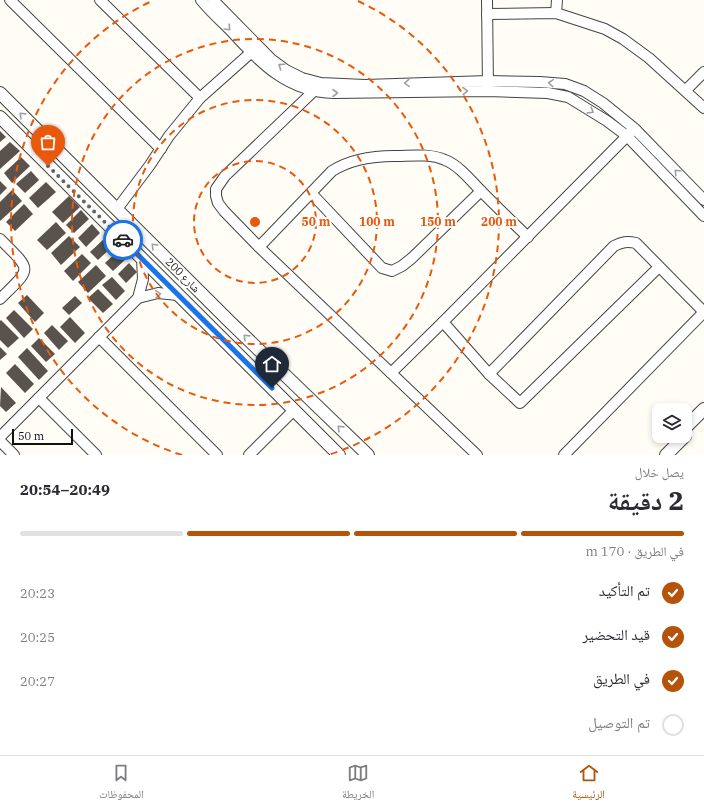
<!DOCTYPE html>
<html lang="ar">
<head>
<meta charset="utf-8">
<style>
	:root { --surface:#fff; --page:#f2f2f3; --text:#2b2b33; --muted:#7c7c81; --line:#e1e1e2; --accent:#b45309 }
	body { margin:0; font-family:"IBM Plex Serif","Noto Naskh Arabic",serif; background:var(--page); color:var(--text); direction:rtl; height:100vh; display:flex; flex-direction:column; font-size:15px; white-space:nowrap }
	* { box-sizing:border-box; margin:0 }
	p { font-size:13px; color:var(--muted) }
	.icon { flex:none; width:22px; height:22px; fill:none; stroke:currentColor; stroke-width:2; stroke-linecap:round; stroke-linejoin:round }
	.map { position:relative; height:455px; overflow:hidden; direction:ltr }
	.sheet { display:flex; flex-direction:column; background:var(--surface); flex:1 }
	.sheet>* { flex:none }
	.buttons { position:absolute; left:652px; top:403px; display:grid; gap:8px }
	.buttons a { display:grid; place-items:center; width:40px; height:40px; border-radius:8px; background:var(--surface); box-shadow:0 2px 6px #0003; font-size:20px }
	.scale { position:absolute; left:12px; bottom:10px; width:61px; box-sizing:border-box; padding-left:4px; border:2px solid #111; border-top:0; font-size:11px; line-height:14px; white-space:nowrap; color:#111; -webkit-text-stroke:3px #fff; paint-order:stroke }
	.pin { position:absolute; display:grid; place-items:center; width:34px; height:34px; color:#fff; margin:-41px -17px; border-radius:50% 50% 50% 0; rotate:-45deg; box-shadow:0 0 4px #0007 }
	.pin .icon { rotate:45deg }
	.courier { position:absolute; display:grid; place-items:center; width:40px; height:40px; margin:-20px; border:3px solid #1a73e8; border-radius:50%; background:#fff; color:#222; box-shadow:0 1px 5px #0007 }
	.head em { font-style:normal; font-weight:800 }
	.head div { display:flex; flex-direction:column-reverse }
	.head { display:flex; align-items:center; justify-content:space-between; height:68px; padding:0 20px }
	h1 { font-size:26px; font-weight:800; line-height:30px }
	.bar { display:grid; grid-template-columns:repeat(4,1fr); gap:6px 4px; align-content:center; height:48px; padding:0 20px }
	.bar i { height:5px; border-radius:3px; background:var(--line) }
	.bar .on { background:var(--accent) }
	.bar p { grid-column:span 4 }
	ol { padding:0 20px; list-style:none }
	li { display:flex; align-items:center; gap:12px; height:44px }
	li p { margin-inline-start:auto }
	li .icon { padding:4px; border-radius:50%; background:var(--accent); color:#fff; stroke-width:4 }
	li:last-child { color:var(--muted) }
	li i { width:22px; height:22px; border:2px solid var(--line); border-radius:50% }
	.dock { display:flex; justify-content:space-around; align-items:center; height:56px; border-top:1px solid var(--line); background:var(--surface); font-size:11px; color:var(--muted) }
	.dock a { display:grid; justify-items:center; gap:2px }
	.dock .on { color:var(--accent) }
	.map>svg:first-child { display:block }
	.building { fill:#5a524d }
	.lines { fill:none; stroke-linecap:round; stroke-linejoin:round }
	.minor-casing { stroke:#444; stroke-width:12 }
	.tertiary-casing { stroke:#444; stroke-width:14 }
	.minor { stroke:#fff; stroke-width:10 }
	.tertiary { stroke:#fff; stroke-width:12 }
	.oneway { stroke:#a0a0a0 }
	.done { stroke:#646461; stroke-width:4; stroke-dasharray:0 7.2 }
	.route { stroke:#1a73e8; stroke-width:5 }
	.ring { fill:none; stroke:#e8590c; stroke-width:2; stroke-dasharray:7 5 }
	.labels { text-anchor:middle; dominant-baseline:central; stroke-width:4; stroke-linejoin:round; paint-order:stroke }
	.street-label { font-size:11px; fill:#111; stroke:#fff }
	.centre { fill:#e8590c; stroke:#fff; stroke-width:2 }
	.ring-label { font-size:12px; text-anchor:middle; font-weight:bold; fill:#e8590c; stroke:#fff; stroke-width:4; stroke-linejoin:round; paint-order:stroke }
</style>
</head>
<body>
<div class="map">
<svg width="704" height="455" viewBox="0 0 704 455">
	<rect width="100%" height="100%" fill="#fffdf5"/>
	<g class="building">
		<polygon points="0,131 6,137 0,142"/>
		<polygon points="10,142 20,151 0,169 0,151"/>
		<polygon points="21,157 30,166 12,183 4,173"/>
		<polygon points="31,171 39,180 25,193 16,184"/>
		<polygon points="0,181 7,188 0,195"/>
		<polygon points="46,182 56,192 38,208 29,198"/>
		<polygon points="12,190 22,201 0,221 0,202"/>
		<polygon points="69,196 80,207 63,223 52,212"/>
		<polygon points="24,204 33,214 15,231 6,222"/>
		<polygon points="81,210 89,219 74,233 66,225"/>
		<polygon points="56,222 66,233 47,250 37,240"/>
		<polygon points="92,224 100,233 86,247 78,238"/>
		<polygon points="69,236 80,247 61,265 51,253"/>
		<polygon points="105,238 113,246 98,260 90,252"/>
		<polygon points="119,250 127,258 113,271 105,263"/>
		<polygon points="82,254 91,263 73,281 64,271"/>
		<polygon points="129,263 137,272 126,283 118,274"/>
		<polygon points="96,265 106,276 88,293 78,282"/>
		<polygon points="112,277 125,291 116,300 102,285"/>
		<polygon points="98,289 113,304 103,313 88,298"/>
		<polygon points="27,295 44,313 35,322 18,303"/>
		<polygon points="75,296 82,303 69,315 62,308"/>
		<polygon points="14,310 33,329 24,338 6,318"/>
		<polygon points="70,317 85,333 75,343 60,327"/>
		<polygon points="1,320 19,338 8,348 0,340 0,321"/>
		<polygon points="52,325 68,341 59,350 44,333"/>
		<polygon points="39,338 55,354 46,362 31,346"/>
		<polygon points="0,347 7,354 0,360"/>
		<polygon points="27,348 48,371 39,380 18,357"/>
		<polygon points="15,364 34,384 25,393 6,373"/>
		<polygon points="1,387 16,403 6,412 0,406"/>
	</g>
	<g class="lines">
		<defs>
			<g id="minor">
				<polyline points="10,0 161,149"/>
				<polyline points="100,0 200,98"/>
				<path d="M 201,0 C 210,11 221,21 231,31 C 260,63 288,92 334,93 L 488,91 L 548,93 L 568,97 L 607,121 L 627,136 L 704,216"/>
				<polyline points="213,0 271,59 286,70 302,78 321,83 365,85 488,81 540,82 565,84 584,91 603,103 635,129 704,200"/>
				<polyline points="487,0 488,87"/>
				<polyline points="556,13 557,0"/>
				<polyline points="487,14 556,13 605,29 623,39 649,58 704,108"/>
				<polyline points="317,88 225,176 216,189 216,196 218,203 224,211 259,247 477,455"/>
				<polyline points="686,90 704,72"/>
				<polyline points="311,193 382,268 392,271 402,266 412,258 481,191"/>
				<polyline points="117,209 150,165 169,136 200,98 255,49"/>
				<path d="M 0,239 C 33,272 32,267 0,299"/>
				<path d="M 259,247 L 332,171 C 351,159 372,156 394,156 C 410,156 429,153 445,160 C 460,166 471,181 482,192 C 497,207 512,222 528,237"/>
				<polyline points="138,298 158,293 178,295"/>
				<polyline points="443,322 489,374 520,403 659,267"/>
				<polyline points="99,337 217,455"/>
				<polyline points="391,373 443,322 631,132"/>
				<path d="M 489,374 L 614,246 C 622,242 627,241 636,243 L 704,312"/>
				<polyline points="39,398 96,455"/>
				<polyline points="0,437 138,298 143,279 142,259"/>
				<polyline points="0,441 14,455"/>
				<polyline points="249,455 294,410"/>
				<polyline points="564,455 704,312"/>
			</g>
			<g id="tertiary">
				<polyline points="0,93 230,322 368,455"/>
				<polyline points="0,117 339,455"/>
				<polyline points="685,428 704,409"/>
				<polyline points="666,455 685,436"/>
			</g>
		</defs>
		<use href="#minor" class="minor-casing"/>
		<use href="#tertiary" class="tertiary-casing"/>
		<use href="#minor" class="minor"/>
		<use href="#tertiary" class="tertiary"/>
	</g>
	<defs><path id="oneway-chevron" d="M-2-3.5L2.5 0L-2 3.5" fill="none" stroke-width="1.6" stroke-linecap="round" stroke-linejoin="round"/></defs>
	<g class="oneway">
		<use href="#oneway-chevron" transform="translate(228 28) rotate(46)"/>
		<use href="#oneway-chevron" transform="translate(281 66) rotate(-146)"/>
		<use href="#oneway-chevron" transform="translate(407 83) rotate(178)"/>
		<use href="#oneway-chevron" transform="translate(551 83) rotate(-175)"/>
		<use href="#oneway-chevron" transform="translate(465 91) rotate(-1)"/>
		<use href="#oneway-chevron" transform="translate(335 93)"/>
		<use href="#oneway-chevron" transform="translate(591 111) rotate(32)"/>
		<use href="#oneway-chevron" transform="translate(22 115) rotate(-136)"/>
		<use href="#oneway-chevron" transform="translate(677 172) rotate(-134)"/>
		<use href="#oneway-chevron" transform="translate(154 246) rotate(-135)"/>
		<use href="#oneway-chevron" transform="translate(158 294) rotate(-4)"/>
		<use href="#oneway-chevron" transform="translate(246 337) rotate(-136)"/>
		<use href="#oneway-chevron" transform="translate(340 428) rotate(-136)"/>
	</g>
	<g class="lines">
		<polyline class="done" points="48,166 123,240"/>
		<polyline class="route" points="123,240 272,388"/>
	</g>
	<g class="ring">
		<circle cx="255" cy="222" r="61"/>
		<circle cx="255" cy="222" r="122"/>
		<circle cx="255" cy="222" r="183"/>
		<path d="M182 455A244 244 0 0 1 152 1M358 1A244 244 0 0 1 328 455"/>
	</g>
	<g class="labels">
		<g class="street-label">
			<text transform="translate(183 275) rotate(45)">شارع 200</text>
		</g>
	</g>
	<circle cx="255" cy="222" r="6" class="centre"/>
	<g class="ring-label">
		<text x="316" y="226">50 m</text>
		<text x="377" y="226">100 m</text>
		<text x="438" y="226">150 m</text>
		<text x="499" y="226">200 m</text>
	</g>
</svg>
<div class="buttons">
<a><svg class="icon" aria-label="layers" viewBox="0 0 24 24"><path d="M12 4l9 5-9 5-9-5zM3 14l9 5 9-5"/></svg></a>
</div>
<div class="scale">50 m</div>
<div class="pin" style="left:48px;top:166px;background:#ea580c"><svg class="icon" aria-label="bag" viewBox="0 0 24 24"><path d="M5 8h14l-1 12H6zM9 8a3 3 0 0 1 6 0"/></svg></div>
<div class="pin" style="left:272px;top:388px;background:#1f2937"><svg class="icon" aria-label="home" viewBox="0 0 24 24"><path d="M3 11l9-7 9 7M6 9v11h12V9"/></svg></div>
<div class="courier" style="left:123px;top:240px"><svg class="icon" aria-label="car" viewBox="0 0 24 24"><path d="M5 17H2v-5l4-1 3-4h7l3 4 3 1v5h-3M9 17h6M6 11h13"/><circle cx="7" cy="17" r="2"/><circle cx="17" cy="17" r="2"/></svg></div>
</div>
<section class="sheet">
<div class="head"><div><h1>2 دقيقة</h1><p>يصل خلال</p></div><em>20:49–20:54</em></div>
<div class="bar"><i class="on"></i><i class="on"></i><i class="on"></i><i></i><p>في الطريق · 170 m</p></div>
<ol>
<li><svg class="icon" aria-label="check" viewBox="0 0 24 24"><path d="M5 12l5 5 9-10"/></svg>تم التأكيد<p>20:23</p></li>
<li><svg class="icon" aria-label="check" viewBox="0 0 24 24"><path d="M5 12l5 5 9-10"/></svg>قيد التحضير<p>20:25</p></li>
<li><svg class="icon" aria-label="check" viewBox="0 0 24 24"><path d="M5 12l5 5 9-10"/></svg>في الطريق<p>20:27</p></li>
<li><i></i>تم التوصيل</li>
</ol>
</section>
<nav class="dock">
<a class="on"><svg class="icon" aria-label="home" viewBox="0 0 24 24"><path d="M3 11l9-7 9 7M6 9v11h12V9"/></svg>الرئيسية</a>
<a><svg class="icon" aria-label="map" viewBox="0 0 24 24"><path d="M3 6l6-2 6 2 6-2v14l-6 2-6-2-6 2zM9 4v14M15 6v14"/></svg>الخريطة</a>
<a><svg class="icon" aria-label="saved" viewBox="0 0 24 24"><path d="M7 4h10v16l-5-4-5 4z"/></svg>المحفوظات</a>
</nav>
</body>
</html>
